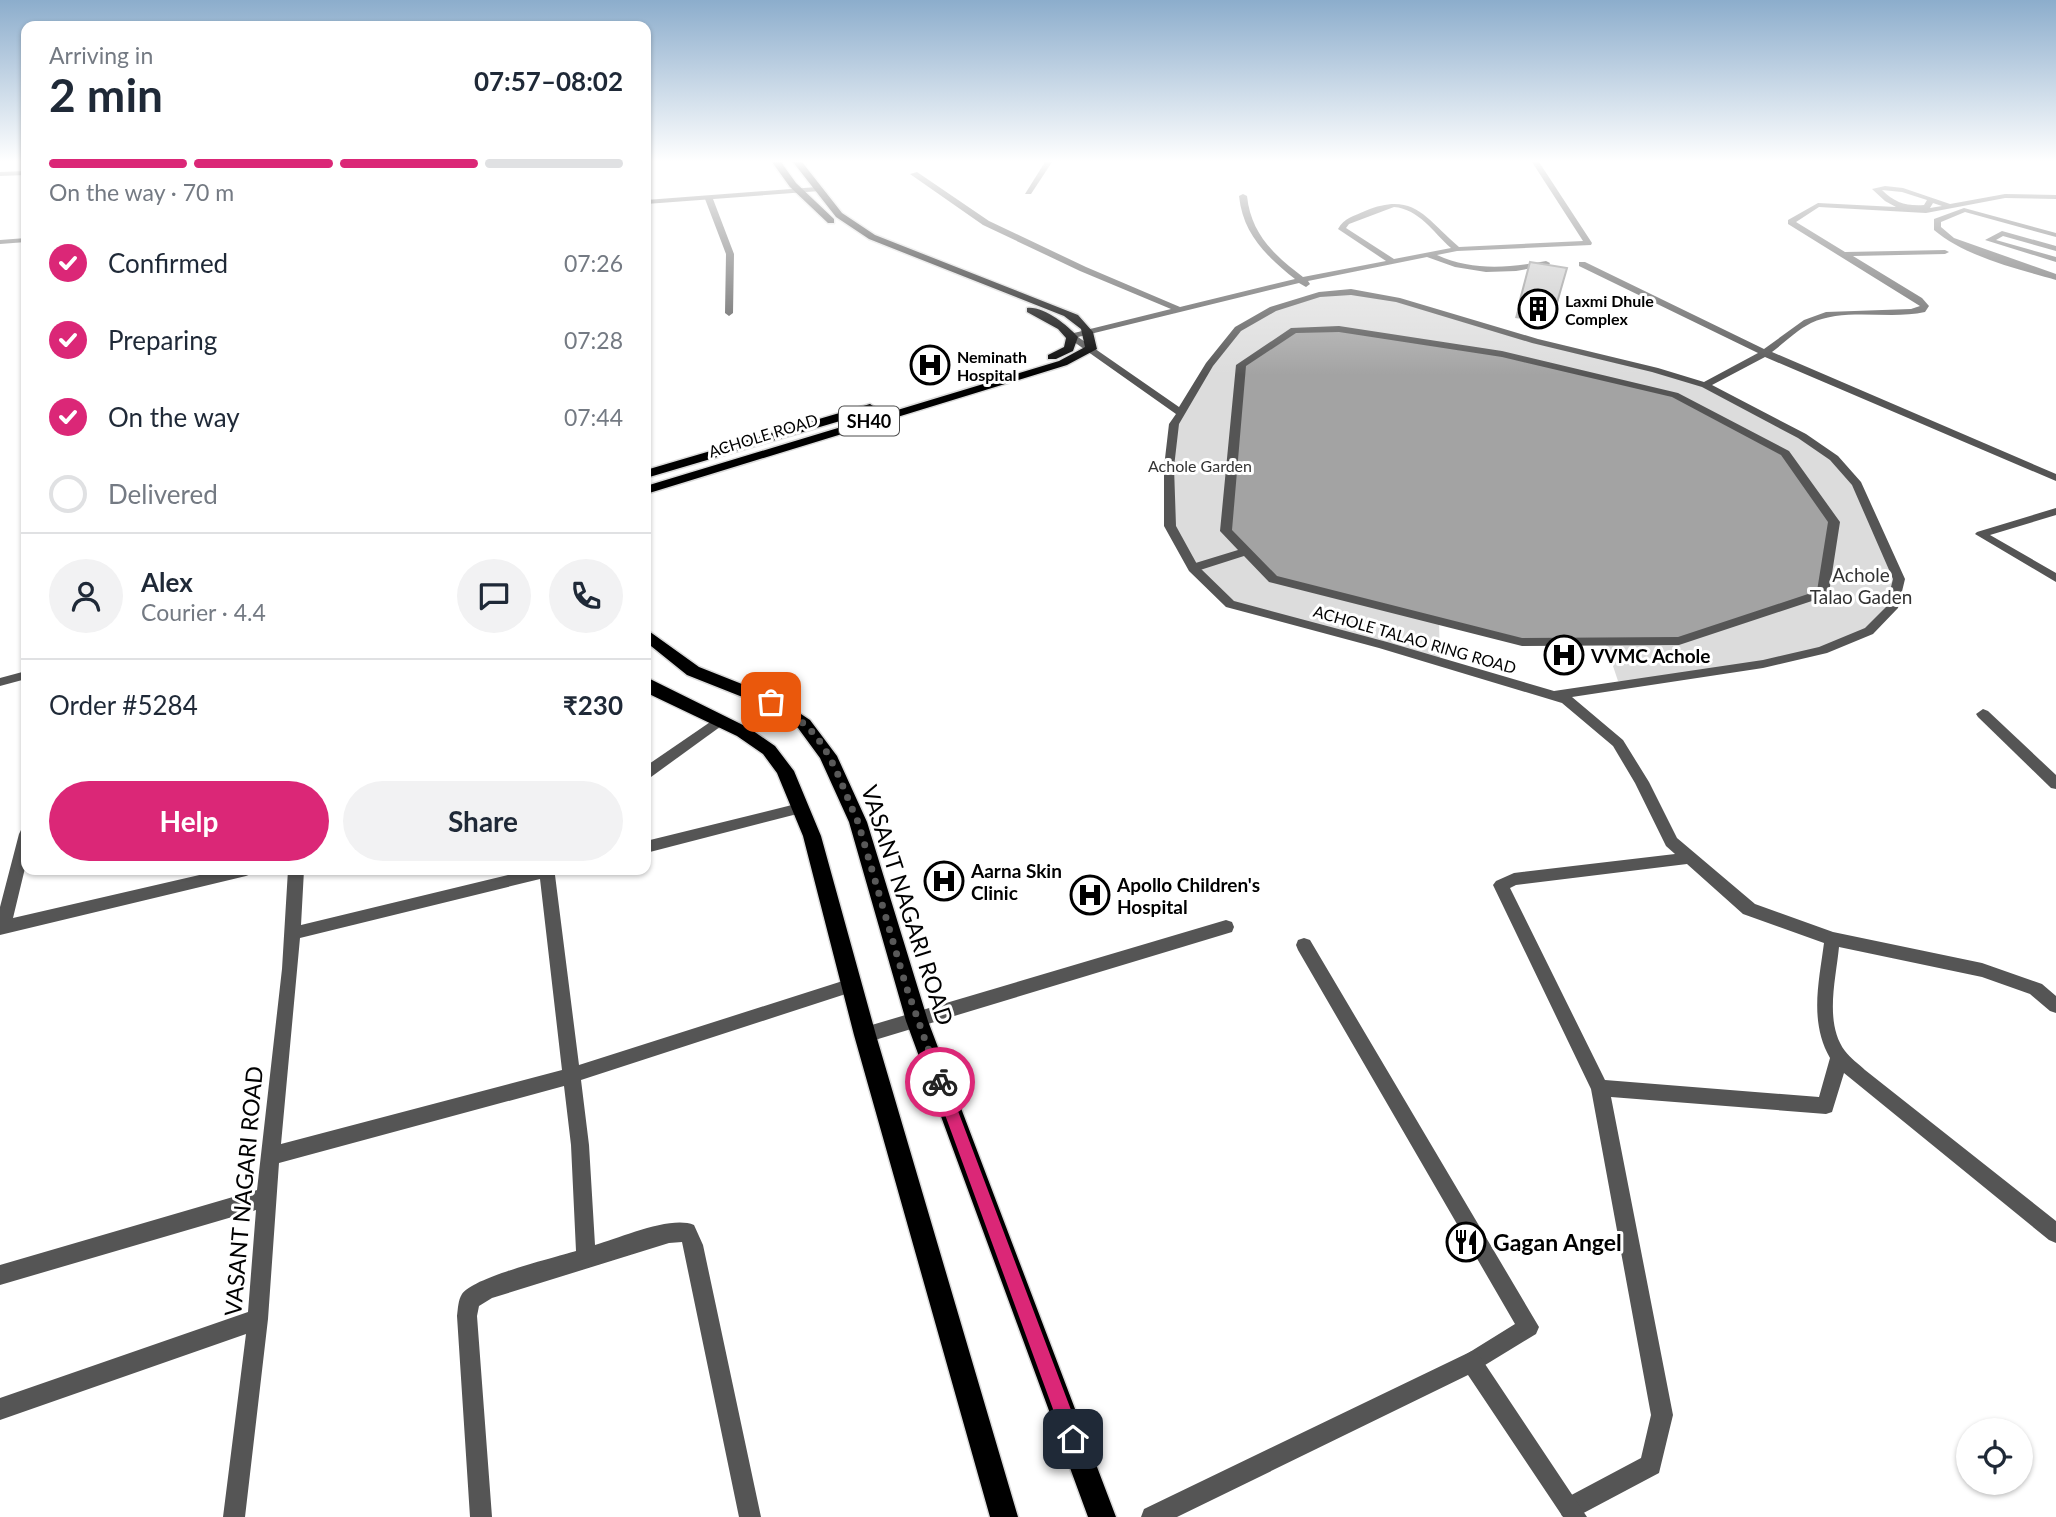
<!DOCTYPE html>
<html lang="en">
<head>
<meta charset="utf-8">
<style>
	:root { --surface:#fff; --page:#f2f2f3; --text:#1f2937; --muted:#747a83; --line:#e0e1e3; --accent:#db2777 }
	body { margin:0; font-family:Lato,sans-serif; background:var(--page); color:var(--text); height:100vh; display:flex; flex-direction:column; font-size:26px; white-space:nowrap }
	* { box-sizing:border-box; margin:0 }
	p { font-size:23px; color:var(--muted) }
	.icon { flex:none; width:38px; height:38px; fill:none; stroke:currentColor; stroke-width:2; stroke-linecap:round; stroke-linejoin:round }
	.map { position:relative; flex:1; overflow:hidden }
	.drawer { position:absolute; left:21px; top:21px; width:630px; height:854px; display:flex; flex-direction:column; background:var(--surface); border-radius:14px; box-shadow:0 2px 5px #0004 }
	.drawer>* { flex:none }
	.controls { position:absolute; left:1956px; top:1418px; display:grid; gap:14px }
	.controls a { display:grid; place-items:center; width:77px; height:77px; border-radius:50%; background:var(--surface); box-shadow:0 2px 5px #0004; font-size:35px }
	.pin { position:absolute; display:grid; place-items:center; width:60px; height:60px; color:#fff; margin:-30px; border-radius:14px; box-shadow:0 4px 10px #0006 }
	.courier { position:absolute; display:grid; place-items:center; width:70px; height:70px; margin:-35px; border:5px solid #db2777; border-radius:50%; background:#fff; color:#222; box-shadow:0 2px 9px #0007 }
	.head em { font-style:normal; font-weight:700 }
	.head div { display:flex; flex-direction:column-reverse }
	.head { display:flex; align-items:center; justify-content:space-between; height:119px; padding:0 28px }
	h1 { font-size:46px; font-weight:700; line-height:52px }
	.bar { display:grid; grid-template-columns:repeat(4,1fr); gap:10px 7px; align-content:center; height:84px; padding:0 28px }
	.bar i { height:9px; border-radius:5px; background:var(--line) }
	.bar .on { background:var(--accent) }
	.bar p { grid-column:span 4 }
	.line { display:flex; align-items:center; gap:18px; padding:0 28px; border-top:2px solid var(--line) }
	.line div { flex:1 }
	.round { display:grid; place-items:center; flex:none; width:74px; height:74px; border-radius:37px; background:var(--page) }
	ol { padding:0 28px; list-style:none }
	li { display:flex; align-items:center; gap:21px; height:77px }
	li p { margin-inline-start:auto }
	li .icon { padding:7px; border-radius:50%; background:var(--accent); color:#fff; stroke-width:4 }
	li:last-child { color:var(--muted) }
	li i { width:38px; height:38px; border:4px solid var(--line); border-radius:50% }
	.action { display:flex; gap:14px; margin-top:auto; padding:14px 28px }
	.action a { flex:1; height:80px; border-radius:42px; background:var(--accent); color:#fff; font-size:28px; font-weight:700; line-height:80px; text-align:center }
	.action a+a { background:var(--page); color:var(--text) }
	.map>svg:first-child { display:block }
	.green { fill:#dcdcdc }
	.water { fill:#a3a3a3 }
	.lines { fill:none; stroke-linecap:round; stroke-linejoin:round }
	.primary-casing { stroke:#dbdbdb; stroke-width:3 }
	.pedestrian { fill:#555; fill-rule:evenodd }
	.minor { fill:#555; fill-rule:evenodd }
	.tertiary { fill:#555; fill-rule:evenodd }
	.primary { fill:#000; fill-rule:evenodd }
	.wall { fill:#a9a9a9 }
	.building { fill:#c4c4c4; stroke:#898989; stroke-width:2 }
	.route { fill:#db2777 }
	.done { stroke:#595959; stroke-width:7; stroke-dasharray:0 12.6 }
	.labels { text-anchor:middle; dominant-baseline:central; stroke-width:6; stroke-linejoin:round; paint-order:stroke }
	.far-poi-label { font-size:16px; font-weight:bold; fill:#000; stroke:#fff; text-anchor:start }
	.far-street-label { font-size:16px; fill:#000; stroke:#fff }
	.far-park-label { font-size:16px; fill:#333; stroke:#fff }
	.shield { fill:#fff; stroke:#4c4c4c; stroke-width:2 }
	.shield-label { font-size:18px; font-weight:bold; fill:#000 }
	.park-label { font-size:19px; fill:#333; stroke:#fff }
	.poi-label { font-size:19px; font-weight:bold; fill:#000; stroke:#fff; text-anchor:start }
	.near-street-label { font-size:23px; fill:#000; stroke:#fff }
	.near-poi-label { font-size:23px; font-weight:bold; fill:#000; stroke:#fff; text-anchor:start }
</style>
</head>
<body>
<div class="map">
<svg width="2056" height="1517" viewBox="0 0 2056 1517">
	<rect width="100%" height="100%" fill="#fff"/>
	<polygon class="green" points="1351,292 1397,300 1442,315 1705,385 1834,458 1857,484 1899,579 1892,608 1869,631 1823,650 1665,680 1618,681 1605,642 1439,621 1440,661 1230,604 1193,568 1170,526 1174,424 1209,365 1238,329 1284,305 1319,295"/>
	<polygon class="water" points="1339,329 1502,354 1675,395 1785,453 1834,522 1823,593 1679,641 1522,642 1273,579 1226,531 1241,365 1294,330"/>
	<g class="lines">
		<defs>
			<g id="primary">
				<polygon points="772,162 781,162 796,183 834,219 834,223 828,223 790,187"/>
				<polygon points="793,162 802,162 842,213 875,235 1078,315 1093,332 1097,349 1067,365 646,494 646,486 1059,361 1085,347 1081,329 1064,316 869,239 836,217"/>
				<path d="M 1027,308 C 1044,306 1067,325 1078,337 L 1073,351 L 1056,359 L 1048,359 L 1048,355 L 1064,347 L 1066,338 L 1058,329 L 1027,312 Z"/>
				<polygon points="870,404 876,408 874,411 646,478 646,470"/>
				<polygon points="646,629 699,667 777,698 810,720 837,756 867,822 928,1021 1116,1517 1088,1517 906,1021 849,822 820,758 798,728 765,706 687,675 646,642"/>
				<polygon points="646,677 749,728 775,746 794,771 821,836 876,1035 1018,1517 990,1517 854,1035 803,836 777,773 763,754 737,736 649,694 646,691"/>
			</g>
		</defs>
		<use href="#primary" class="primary-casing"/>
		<path class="pedestrian" d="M 1339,326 L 1502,351 L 1678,393 L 1789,451 L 1840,522 L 1829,593 L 1827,596 L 1679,645 L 1522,646 L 1269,582 L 1244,556 L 1197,571 L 1189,571 L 1189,565 L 1238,550 L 1220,531 L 1236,365 L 1291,328 ZM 1339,332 L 1502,357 L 1672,397 L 1781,455 L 1828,522 L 1817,591 L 1678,637 L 1522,638 L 1277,576 L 1232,530 L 1246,366 L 1296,333 Z"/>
		<g class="minor">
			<polygon points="1045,162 1052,162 1031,194 1025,194"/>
			<path d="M 1532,162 L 1539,162 L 1592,243 L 1591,245 L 1457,251 L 1437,255 C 1472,271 1509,268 1546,261 L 1550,263 L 1549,265 L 1516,271 L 1486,272 L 1455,267 L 1427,257 L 1308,281 L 1310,284 L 1306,287 L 1299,283 L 1078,337 L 1179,407 L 1206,363 L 1235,327 L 1270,307 L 1319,292 L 1351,289 L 1400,298 L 1538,339 L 1658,368 L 1704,382 L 1758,353 L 1579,266 L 1579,262 L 1585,262 L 1764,349 L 1804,320 L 1826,312 L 1911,309 L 1920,306 L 1788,224 L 1788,220 L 1818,203 L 1896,207 L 1885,201 L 1872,189 L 1885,186 L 1903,188 L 1950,204 L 2005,194 L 2056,195 L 2056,199 L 2005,198 L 1926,213 L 1819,207 L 1796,222 L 1845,252 L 1945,250 L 1949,252 L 1945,254 L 1853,256 L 1922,298 L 1929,306 L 1925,312 C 1889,320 1845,307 1811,323 C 1797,330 1784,343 1772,352 L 2056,474 L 2056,481 L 1765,357 L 1712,385 L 1806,434 L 1838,456 L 1861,482 L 1905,579 L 1898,608 L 1873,634 L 1827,653 L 1763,668 L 1572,697 L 1623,740 L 1649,782 L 1677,838 L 1755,904 L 1833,932 L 1982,963 L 2042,984 L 2056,996 L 2056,1013 L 2050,1011 L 2030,994 L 1982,977 L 1839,947 C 1836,979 1824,1023 1845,1051 C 1850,1058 1859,1064 1865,1070 L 2056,1221 L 2056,1243 L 2049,1240 L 1844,1073 L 1832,1112 L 1826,1114 L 1611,1097 L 1673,1415 L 1659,1473 L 1576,1517 L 1562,1516 L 1559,1508 L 1562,1500 L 1641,1458 L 1651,1415 L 1591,1089 L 1493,885 L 1496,881 L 1514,873 L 1675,854 L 1666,846 L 1635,783 L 1613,746 L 1562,703 L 1379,648 L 1226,607 L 1189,571 L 1164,526 L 1164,467 L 1169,424 L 1176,414 L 1067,337 L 1074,333 L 1171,309 L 1080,271 L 983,225 L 910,174 L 917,172 L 989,221 L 1086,267 L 1180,307 L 1295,279 C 1266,256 1243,234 1239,196 L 1243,194 L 1247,196 C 1251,234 1274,255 1303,277 L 1386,261 L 1338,229 C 1344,218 1354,216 1365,211 C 1414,191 1425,218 1459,247 L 1583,241 ZM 1882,190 L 1902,192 L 1927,200 L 1924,205 C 1906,206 1895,203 1882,190 ZM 1933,203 L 1942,206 L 1930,208 ZM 1394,207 C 1419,209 1433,232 1451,248 L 1394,259 L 1346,228 L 1349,224 ZM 1351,295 L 1396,302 L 1532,343 L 1652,372 L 1702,387 L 1798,438 L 1830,460 L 1852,485 L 1893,579 L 1886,607 L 1865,628 L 1819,647 L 1763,660 L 1554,691 L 1387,642 L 1234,601 L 1198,566 L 1176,526 L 1174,467 L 1179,424 L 1213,366 L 1241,331 L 1276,311 L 1320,297 ZM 1687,864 L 1743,914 L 1824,943 C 1819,982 1809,1021 1830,1058 L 1819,1097 L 1605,1080 L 1510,888 L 1516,885 Z"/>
			<polygon points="26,171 26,175 0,176 0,172"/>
			<polygon points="709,197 713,199 734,254 733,313 729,316 725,313 726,254 705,199"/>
			<path d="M 1964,208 L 2056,233 L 2056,237 L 1965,212 L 1941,222 L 1941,227 L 1954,238 L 2056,274 L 2056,280 C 2017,269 1964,256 1934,230 L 1934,219 Z"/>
			<polygon points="2002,231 2056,246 2056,251 2003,236 1996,240 2056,257 2056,262 1985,240"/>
			<polygon points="2056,508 2056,515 1990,535 2056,573 2056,582 1975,534 1977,532"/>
			<polygon points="1983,709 1988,711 2056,775 2056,789 2051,788 1978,717 1976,714"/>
			<polygon points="719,716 724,718 726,721 724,724 651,777 646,778 646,766"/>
			<polygon points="800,803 805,804 807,808 805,812 646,853 646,841"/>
			<polygon points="26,828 26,864 13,918 221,870 254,870 251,874 246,876 0,935 0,907 19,834 21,830"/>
			<path d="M 288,870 L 304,870 L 301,925 L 529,870 L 561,870 L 555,875 L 579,1065 L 852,978 L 858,980 L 860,985 L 858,990 L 581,1080 L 589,1145 L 595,1245 C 620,1238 671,1215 694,1225 L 703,1245 L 761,1517 L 739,1517 L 682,1242 L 669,1243 L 492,1298 L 479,1306 L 477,1316 L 492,1517 L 470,1517 L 457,1316 C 458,1309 458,1300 462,1294 C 474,1277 553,1258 576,1251 L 571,1145 L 564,1086 L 279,1163 L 268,1319 L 245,1517 L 223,1517 L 246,1334 L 0,1420 L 0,1398 L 248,1312 L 256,1210 L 0,1285 L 0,1265 L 257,1190 L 282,969 ZM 540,879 L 562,1070 L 281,1144 L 300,938 Z"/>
			<polygon points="1226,920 1232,922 1234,927 1232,932 865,1043 859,1040 856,1035 859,1030 865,1027"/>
			<polygon points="1304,938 1310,940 1539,1327 1536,1334 1472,1373 1465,1369 1461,1362 1465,1355 1515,1324 1298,950 1296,945 1298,940"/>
		</g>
		<g class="tertiary">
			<polygon points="817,187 821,189 820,191 646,204 646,200"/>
			<polygon points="26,238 26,242 0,244 0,240"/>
			<polygon points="26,671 26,679 0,686 0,678"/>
			<polygon points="1472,1351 1479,1355 1587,1517 1563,1517 1468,1375 1177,1517 1141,1517 1144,1509"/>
		</g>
		<use href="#primary" class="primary"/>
	</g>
	<polygon class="wall" points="1530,262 1556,306 1550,323 1515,318"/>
	<polygon class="building" points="1530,262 1567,268 1556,306 1520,300"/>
	<linearGradient id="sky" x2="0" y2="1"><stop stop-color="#8cadcc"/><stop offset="0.43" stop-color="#fff"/><stop offset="1" stop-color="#fff" stop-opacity="0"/></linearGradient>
	<rect width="2056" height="375" fill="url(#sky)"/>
	<polygon class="route" points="940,1076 947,1082 1082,1439 1079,1445 1073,1448 1066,1445 1064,1439 933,1082"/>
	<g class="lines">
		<path class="done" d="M 771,702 C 781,709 793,715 803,723 C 831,746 843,790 858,822 L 906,986 L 940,1082"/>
	</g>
	<defs>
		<symbol id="building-ring" viewBox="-11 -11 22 22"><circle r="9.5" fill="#fff" stroke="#000" stroke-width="1.5"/><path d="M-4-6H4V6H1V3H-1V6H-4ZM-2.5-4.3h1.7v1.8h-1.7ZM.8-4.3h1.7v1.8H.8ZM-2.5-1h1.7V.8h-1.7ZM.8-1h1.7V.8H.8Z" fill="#000"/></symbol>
		<symbol id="hospital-ring" viewBox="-11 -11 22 22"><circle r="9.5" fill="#fff" stroke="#000" stroke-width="1.5"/><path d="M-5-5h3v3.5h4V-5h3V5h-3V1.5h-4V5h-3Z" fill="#000"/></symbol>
		<symbol id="restaurant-ring" viewBox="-11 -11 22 22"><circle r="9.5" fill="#fff" stroke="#000" stroke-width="1.5"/><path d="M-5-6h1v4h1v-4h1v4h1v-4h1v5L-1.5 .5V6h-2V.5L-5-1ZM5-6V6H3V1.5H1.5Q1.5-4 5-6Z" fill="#000"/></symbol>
	</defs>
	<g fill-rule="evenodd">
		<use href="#building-ring" x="1516" y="287" width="44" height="44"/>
		<use href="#hospital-ring" x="908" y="343" width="44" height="44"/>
		<use href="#hospital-ring" x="1542" y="633" width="44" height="44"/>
		<use href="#hospital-ring" x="922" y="859" width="44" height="44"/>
		<use href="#hospital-ring" x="1068" y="873" width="44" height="44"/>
		<use href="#restaurant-ring" x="1444" y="1220" width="44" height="44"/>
	</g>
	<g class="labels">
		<g class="far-poi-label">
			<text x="1565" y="300">Laxmi Dhule<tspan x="1565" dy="18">Complex</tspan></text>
			<text x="957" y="356">Neminath<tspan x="957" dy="18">Hospital</tspan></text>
		</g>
		<g class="far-street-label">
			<text transform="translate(763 435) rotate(-17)">ACHOLE ROAD</text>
			<text transform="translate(1415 639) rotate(16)">ACHOLE TALAO RING ROAD</text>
		</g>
		<g class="far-park-label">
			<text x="1200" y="465">Achole Garden</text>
		</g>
		<rect class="shield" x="839" y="406.5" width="60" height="29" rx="5"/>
		<g class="shield-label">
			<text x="869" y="421">SH40</text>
		</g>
		<g class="park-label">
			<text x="1861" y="574">Achole<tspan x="1861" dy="22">Talao Gaden</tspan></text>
		</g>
		<g class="poi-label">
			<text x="1591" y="655">VVMC Achole</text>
			<text x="971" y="870">Aarna Skin<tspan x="971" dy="22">Clinic</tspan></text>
			<text x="1117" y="884">Apollo Children's<tspan x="1117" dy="22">Hospital</tspan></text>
		</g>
		<g class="near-street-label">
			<text transform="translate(908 905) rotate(72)">VASANT NAGARI ROAD</text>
			<text transform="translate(243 1191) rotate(-85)">VASANT NAGARI ROAD</text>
		</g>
		<g class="near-poi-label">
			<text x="1493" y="1242">Gagan Angel</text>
		</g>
	</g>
</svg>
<div class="controls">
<a><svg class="icon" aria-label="locate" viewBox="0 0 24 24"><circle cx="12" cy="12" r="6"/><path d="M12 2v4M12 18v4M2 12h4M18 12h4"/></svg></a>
</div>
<div class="pin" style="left:771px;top:702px;background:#ea580c"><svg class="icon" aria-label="bag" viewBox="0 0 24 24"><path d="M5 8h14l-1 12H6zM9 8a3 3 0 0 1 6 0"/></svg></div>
<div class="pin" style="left:1073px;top:1439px;background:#1f2937"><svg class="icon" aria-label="home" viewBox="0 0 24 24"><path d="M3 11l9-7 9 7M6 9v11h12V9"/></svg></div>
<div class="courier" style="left:940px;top:1082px"><svg class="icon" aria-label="bike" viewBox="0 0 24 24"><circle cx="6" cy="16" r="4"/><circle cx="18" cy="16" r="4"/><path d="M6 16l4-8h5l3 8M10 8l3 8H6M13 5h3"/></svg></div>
<section class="drawer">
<div class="head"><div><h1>2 min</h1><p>Arriving in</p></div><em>07:57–08:02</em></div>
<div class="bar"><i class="on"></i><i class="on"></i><i class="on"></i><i></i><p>On the way · 70 m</p></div>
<ol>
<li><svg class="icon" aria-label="check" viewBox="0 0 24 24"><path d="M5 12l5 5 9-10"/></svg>Confirmed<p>07:26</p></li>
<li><svg class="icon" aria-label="check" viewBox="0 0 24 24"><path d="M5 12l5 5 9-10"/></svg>Preparing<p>07:28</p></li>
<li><svg class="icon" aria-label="check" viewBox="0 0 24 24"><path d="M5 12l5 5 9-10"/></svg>On the way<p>07:44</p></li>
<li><i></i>Delivered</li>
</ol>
<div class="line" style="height:126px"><a class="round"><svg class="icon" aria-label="person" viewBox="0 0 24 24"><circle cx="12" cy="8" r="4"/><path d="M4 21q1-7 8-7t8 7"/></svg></a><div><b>Alex</b><p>Courier · 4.4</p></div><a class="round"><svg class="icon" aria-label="chat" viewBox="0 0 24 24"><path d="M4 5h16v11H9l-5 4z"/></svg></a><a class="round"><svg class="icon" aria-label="phone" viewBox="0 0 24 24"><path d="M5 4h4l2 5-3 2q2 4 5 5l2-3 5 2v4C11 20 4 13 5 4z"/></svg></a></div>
<div class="line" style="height:91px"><div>Order #5284</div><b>₹230</b></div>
<div class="action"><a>Help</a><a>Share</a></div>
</section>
</div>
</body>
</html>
